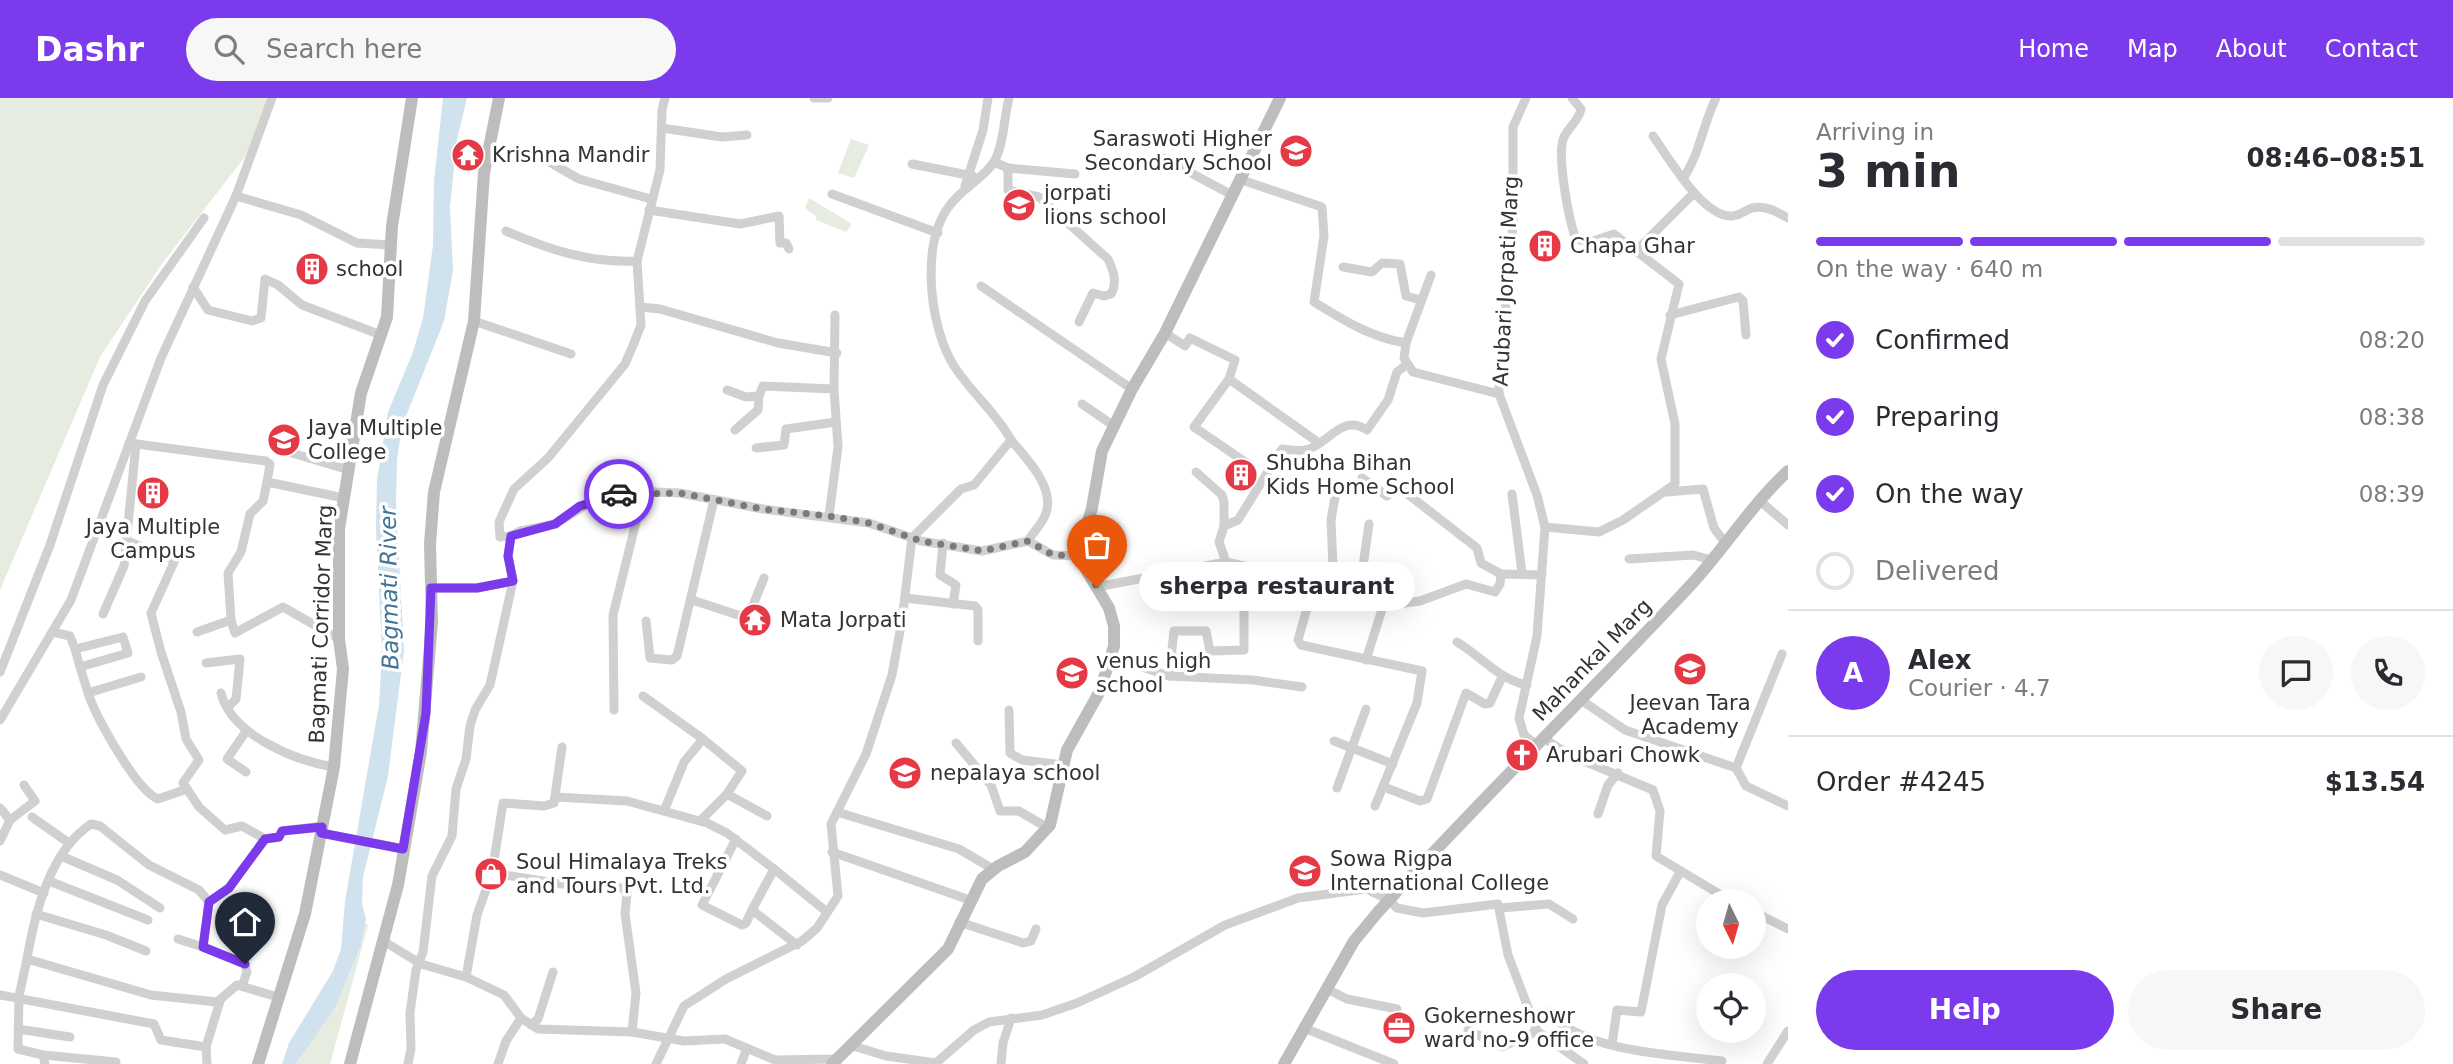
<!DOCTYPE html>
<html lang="en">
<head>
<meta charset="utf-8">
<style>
	:root { --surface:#fff; --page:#f7f7f7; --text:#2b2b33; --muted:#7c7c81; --line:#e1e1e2; --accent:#7c3aed }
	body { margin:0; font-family:"DejaVu Sans",sans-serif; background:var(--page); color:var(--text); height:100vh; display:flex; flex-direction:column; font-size:26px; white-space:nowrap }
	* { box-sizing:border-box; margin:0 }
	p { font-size:23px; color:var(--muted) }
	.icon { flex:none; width:38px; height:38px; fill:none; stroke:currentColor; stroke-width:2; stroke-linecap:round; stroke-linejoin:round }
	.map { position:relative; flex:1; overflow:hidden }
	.side { display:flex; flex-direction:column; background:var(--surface); width:665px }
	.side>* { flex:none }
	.needle { width:46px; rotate:175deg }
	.controls { position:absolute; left:1696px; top:791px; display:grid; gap:14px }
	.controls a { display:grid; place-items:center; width:70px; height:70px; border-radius:50%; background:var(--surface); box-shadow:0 7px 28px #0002; font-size:35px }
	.pin { position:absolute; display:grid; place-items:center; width:60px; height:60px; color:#fff; margin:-72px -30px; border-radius:50% 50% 50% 0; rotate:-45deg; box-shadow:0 0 7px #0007 }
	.pin .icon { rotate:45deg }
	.courier { position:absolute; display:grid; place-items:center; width:70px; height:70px; margin:-35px; border:5px solid #7c3aed; border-radius:50%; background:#fff; color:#222; box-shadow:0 2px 9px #0007 }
	.bubble { position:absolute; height:49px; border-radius:24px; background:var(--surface); box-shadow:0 7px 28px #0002; font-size:23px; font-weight:800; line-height:49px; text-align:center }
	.headline em { font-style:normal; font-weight:800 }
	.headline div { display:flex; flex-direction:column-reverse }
	.headline { display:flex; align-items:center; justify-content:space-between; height:119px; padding:0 28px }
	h1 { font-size:46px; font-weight:800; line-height:52px }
	.bar { display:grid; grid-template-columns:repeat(4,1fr); gap:10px 7px; align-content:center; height:84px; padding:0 28px }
	.bar i { height:9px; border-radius:5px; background:var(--line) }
	.bar .selected { background:var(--accent) }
	.bar p { grid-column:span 4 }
	.line { display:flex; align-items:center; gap:18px; padding:0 28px; border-top:2px solid var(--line) }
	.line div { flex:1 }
	.round { display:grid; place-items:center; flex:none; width:74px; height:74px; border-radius:37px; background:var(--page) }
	ol { padding:0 28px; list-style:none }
	li { display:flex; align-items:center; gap:21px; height:77px }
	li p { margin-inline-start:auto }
	li .icon { padding:7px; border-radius:50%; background:var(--accent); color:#fff; stroke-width:4 }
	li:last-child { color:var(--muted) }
	li i { width:38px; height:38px; border:4px solid var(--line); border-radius:50% }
	.cta { display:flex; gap:14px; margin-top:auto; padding:14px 28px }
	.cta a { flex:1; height:80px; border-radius:42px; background:var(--accent); color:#fff; font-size:28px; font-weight:800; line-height:80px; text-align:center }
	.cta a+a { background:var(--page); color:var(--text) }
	header { display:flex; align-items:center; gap:42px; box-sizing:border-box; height:98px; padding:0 35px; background:var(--accent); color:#fff }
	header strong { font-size:33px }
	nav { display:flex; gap:38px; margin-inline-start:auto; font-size:24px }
	.search { width:490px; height:63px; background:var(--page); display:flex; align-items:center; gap:18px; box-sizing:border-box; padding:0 24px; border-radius:38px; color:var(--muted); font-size:26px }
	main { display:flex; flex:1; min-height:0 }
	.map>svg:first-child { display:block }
	.green { fill:#e6ecdf }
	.water { fill:#cfe2ee }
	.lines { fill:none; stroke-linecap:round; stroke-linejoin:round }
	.street { stroke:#d0d0d0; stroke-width:9 }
	.secondary { stroke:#bdbdbd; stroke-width:12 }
	.done { stroke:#7a7a7a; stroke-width:7; stroke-dasharray:0 12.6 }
	.route { stroke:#7c3aed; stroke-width:9 }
	.labels { text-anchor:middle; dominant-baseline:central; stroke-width:7; stroke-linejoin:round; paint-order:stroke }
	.poi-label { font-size:21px; fill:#333; stroke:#fff; text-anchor:start }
	.street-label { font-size:21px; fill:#333; stroke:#fff }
	.water-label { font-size:23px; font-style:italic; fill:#3f7597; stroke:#fff }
</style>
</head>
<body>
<header>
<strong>Dashr</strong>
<div class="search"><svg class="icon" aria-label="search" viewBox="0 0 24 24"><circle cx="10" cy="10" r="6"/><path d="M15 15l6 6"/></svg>Search here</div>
<nav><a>Home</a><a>Map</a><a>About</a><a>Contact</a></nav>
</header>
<main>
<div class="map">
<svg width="1788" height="966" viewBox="0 0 1788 966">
	<rect width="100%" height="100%" fill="#fff"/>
	<g class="green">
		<polygon points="0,0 267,0 251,51 161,167 100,259 0,492"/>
		<polygon points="851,41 869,47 854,80 838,75"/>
		<polygon points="809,100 852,126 846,134 816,122 816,118 805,110"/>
		<polygon points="365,826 368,827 330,966 296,966 335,910 361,847"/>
	</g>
	<polygon class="water" points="443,0 467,0 457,41 450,109 453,172 444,223 402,328 397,362 396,407 404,552 388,678 363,779 362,806 366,821 361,847 335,910 296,966 282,966 289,945 333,873 341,851 345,803 379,607 382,554 376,432 377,382 388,314 413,254 423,220 433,147 434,83"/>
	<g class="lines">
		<g class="street">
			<polyline points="814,0 828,0"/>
			<polyline points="1526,0 1513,29 1513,125 1499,282 1499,296 1537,397 1545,429 1537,538 1519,620 1524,637 1535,646"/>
			<polyline points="662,30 722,39 747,37"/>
			<path d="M 1653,38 C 1669,60 1703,120 1732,118 C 1740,118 1745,112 1752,110 C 1766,107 1777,114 1788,120"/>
			<polyline points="532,54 579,81 651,101"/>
			<polyline points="1163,60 1232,97"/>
			<polyline points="994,64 1008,70 1075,76"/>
			<polyline points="912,66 973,78"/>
			<path d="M 1008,70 L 1008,92 L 1039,99 L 1108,161 C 1113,172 1118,184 1111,196 L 1104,198 L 1093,195 L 1079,224"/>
			<path d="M 1684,79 C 1700,55 1703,26 1716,0"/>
			<path d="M 1239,81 L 1322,109 L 1324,138 L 1314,204 C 1343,222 1372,240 1406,245 L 1404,260 L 1413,274 L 1499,296"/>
			<polyline points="965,88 983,32 988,0"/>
			<polyline points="832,96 938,135"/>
			<polyline points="236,98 301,117 357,145 391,147"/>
			<polyline points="649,112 740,126 779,118 780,145 786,145 789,151"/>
			<path d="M 506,133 C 550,152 589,165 637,163"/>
			<polyline points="1635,154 1694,95"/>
			<polyline points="1343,169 1372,174 1382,165 1400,166 1406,198 1421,202"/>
			<polyline points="981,188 1132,291"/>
			<polyline points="193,189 208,212 252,223 261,220 265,181 278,187 302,207 381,237"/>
			<polyline points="640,209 660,211 778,245 837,255"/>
			<polyline points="1670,217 1739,199 1743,203 1746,237"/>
			<polyline points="474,223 571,256"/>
			<polyline points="1165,235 1185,248 1190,240 1235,262 1229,281 1194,329 1248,366"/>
			<polyline points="1406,245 1431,177"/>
			<polyline points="1229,281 1319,345"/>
			<polyline points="834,291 835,217"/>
			<polyline points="727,292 746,299 759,298 763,288 834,291 838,349 829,418"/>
			<polyline points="1082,306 1114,328"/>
			<polyline points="735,332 758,312 759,298"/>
			<path d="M 1011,342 C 1026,360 1055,389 1046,415 C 1043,425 1034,433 1028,443"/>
			<polyline points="129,345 266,363 270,366 267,384 344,400"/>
			<polyline points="756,350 784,347 786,331 836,324"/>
			<polyline points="292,355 349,372"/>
			<polyline points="1196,374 1222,397 1224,404 1224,428 1219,444 1226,464"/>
			<polyline points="1362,380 1387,398 1396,387 1477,450 1481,465 1501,476"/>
			<polyline points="267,384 263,403 250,416 241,454 228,475 231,522 235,535 283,509 339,541"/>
			<polyline points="1667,394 1703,391 1714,430 1726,446"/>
			<polyline points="1512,396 1522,475"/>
			<polyline points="1760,403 1788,427"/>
			<path d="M 1224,428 L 1238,422 L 1282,351 C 1292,352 1300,354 1309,351 C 1331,343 1342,316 1367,332 L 1388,302 L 1397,274 L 1406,267"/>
			<path d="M 1545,429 L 1599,434 L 1623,422 L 1675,386 L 1675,326 L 1661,261 L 1679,186 L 1614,136 L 1590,144 L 1576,141 C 1569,123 1556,56 1564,39 C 1569,29 1579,22 1581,11 L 1572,0"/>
			<polyline points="511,438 500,439 499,424 514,391 548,360 625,266 634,245 641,227 637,163 660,72 662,12 665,0"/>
			<polyline points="127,443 175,462 151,515 161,554 181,614 186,641 199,662 183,685 199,709 225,732 242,728 265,741"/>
			<polyline points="943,445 940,477 956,487 953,506"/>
			<polyline points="1629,461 1693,457 1712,462"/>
			<polyline points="1097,489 1226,464 1244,468 1263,481 1350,494 1397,506 1420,503 1466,486 1495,494 1500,486 1501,476 1542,477"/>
			<polyline points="1313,489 1298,542 1301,547 1422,573 1417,605 1375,708"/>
			<polyline points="431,490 477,490 513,483 508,458 511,438 520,433 555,426 598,400 621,395 655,394 680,395 763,411 869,425 921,443 982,453 1028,443 1053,457 1078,458"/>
			<polyline points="1334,491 1331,422 1337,388"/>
			<polyline points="1359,496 1369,426"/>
			<polyline points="905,500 975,508 978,512 978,543"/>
			<polyline points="692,502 741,518 753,507 764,480"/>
			<polyline points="103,516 124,468 136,346"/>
			<polyline points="646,523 650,560 672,562 677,558 714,402"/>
			<polyline points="53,534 70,538 75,551 123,539 128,555 80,569 75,551"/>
			<polyline points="197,534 231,522"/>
			<path d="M 1457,544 C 1482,559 1498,581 1527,587"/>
			<polyline points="1112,559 1169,578 1253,582 1302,589"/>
			<polyline points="1366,562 1384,505"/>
			<polyline points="206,565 240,561 236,601 228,609"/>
			<polyline points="80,569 88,595"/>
			<polyline points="0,574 50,447 103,287 145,203 204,120"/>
			<polyline points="1169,578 1174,533 1206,533 1210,553 1244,552 1244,468"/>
			<path d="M 141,579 L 88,595 C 96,619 136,692 158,701 L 187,691"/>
			<path d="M 221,595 C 231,637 296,663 334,669"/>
			<polyline points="643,598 703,641 742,673 727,696 700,723"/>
			<polyline points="1581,602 1625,632 1736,670 1746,688 1788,708"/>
			<polyline points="614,612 613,517 639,412 640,394"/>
			<polyline points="1009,612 1010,655 1022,662 1063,667"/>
			<polyline points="0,622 71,502 161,260 236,98 272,0"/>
			<polyline points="1543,640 1572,658 1653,692 1660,713 1656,758 1731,803"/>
			<polyline points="1334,643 1393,666"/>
			<polyline points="956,645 991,687 1000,713 1019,713 1048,730"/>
			<polyline points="562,649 554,705 544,708 503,705 492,775 562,786 623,790 627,795 625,816 636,895 632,934"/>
			<polyline points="1736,670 1782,556"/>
			<polyline points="246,674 227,661 247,632"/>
			<polyline points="1384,689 1420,703 1427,701 1466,595 1485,606 1490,605 1502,579"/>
			<polyline points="1337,690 1366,611"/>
			<polyline points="727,696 767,718"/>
			<polyline points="555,699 627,703 707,725 727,735 774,771"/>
			<polyline points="0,710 10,722"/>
			<polyline points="664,713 684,664 703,641"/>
			<polyline points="837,714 959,751 993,771"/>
			<polyline points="1598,716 1608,687 1618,675"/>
			<polyline points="32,719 69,745"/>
			<polyline points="321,735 403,751"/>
			<polyline points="265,741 279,739 282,733 322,728"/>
			<polyline points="736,741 702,807 742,827 746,825 752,812"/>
			<polyline points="0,743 10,722 35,703 24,687"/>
			<polyline points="832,754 970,802"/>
			<polyline points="61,758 117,782 160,810"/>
			<polyline points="0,777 44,795"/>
			<polyline points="49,783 148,822"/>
			<polyline points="209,804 203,849 245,866 247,874 242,888"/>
			<polyline points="1500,810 1549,806 1573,821"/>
			<polyline points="1754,814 1788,831"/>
			<polyline points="36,816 106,837 146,853"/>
			<polyline points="959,824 1023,845 1031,843 1036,831"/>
			<polyline points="178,841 203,849"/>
			<polyline points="385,844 421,866 466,879 504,897 521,920 538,931 632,934 684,943 725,941 775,962 836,961"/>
			<polyline points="797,847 752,812 774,771 827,814"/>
			<path d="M 27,861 C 35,814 50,753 91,726 L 100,728 L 149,767 L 199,792 L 209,804 L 229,790 L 265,741"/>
			<polyline points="466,879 477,817 492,775"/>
			<polyline points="1327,891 1347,901 1397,911"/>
			<polyline points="0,897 154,926 161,942 206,949"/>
			<path d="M 1549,914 C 1582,954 1672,957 1722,963"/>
			<polyline points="531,927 538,921 553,874"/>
			<polyline points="1304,930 1394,966"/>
			<polyline points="18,931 70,939"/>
			<polyline points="1468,932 1502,949 1537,933"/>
			<polyline points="1612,946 1617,912 1641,914 1662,807 1680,774"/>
			<polyline points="850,947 886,958 936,965 974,932 989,924 1042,917 1077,905 1134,879 1225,827 1298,800 1366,791 1389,802 1397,810 1423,815 1498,806 1508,857 1537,933 1584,966"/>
			<polyline points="43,957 116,964"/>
			<polyline points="45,966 43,957 18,951 19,898 27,861 151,897 217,904 237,887 278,899"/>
			<polyline points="207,966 206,949 220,903"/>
			<polyline points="408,966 411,951 410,915 416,872 423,854 432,778 452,738 456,691 466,661 470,628 475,612 490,587 513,483"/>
			<polyline points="498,966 506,943 521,920"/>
			<path d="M 656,966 L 684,908 L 726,881 L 802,843 L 817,830 L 838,798 L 831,726 L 866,656 L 892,577 L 902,522 L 912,440 L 961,391 L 974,387 L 1011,342 C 995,312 966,291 950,261 C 929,221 921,144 950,107 C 963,89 985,80 995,62 C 1004,45 1004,19 1009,0"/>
			<polyline points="741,966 747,950"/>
			<polyline points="1001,966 1003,945 1011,920"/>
			<polyline points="1767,966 1788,933"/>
		</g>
		<g class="secondary">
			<polyline points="258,966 305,816 334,669 343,571 339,541 339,431 361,295 387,219 392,128 412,0"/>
			<polyline points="350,966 398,787 421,654 432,524 430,446 434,394 474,223 484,75 499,0"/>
			<polyline points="832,966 948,851 982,781 998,768 1025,754 1050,727 1067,652 1100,593 1114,548 1114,528 1109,510 1078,458 1092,410 1102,353 1132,291 1165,235 1280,0"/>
			<path d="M 1284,966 L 1354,843 L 1378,814 C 1479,703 1586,599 1688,490 C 1723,453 1750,408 1788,373"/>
		</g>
	</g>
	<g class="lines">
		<polyline class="done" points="619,396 680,395 762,411 829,418 869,425 921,443 982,453 1028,443 1053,457 1078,458 1097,489"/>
		<polyline class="route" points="245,866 203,849 209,804 229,790 265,741 279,739 282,733 322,729 321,735 403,751 426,615 431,490 477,490 513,483 508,458 511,438 555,426 580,408 619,396"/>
	</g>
	<defs>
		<symbol id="school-disc" viewBox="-11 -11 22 22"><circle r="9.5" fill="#e63946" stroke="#fff"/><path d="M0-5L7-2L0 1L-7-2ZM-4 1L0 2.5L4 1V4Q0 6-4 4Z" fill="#fff"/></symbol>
		<symbol id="temple-disc" viewBox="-11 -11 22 22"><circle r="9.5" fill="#e63946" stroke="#fff"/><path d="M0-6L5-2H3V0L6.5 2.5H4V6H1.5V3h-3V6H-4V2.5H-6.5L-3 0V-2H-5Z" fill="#fff"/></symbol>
		<symbol id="building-disc" viewBox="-11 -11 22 22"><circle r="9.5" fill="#e63946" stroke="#fff"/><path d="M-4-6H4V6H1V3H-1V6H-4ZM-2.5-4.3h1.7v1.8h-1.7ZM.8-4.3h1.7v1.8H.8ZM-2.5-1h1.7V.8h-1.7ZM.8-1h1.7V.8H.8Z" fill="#fff"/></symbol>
		<symbol id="university-disc" viewBox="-11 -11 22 22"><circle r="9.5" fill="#e63946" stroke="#fff"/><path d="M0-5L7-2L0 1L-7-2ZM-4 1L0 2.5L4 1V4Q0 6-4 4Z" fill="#fff"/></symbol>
		<symbol id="church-disc" viewBox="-11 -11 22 22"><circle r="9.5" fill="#e63946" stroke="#fff"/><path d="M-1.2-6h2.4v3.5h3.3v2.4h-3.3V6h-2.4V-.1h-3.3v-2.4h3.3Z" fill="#fff"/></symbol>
		<symbol id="shop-disc" viewBox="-11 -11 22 22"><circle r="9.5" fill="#e63946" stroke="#fff"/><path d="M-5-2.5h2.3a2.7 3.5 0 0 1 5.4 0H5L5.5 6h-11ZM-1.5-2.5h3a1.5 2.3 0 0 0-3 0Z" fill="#fff"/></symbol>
		<symbol id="office-disc" viewBox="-11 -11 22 22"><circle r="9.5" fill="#e63946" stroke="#fff"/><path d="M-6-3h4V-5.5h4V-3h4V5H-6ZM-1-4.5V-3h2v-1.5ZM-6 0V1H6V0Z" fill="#fff"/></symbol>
	</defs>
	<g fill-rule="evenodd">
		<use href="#school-disc" x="1277" y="34" width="38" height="38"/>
		<use href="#temple-disc" x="449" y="38" width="38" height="38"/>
		<use href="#school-disc" x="1000" y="88" width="38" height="38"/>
		<use href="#building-disc" x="1526" y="129" width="38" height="38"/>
		<use href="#building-disc" x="293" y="152" width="38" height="38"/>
		<use href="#university-disc" x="265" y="323" width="38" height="38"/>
		<use href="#building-disc" x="1222" y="358" width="38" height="38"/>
		<use href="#building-disc" x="134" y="376" width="38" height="38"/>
		<use href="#temple-disc" x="736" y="503" width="38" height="38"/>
		<use href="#school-disc" x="1671" y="552" width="38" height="38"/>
		<use href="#school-disc" x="1053" y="556" width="38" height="38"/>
		<use href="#church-disc" x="1503" y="638" width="38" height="38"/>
		<use href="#school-disc" x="886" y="656" width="38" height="38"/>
		<use href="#university-disc" x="1286" y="754" width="38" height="38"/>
		<use href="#shop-disc" x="472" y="757" width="38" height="38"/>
		<use href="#office-disc" x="1380" y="911" width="38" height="38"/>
	</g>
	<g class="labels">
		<g class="poi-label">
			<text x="1272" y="41" text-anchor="end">Saraswoti Higher<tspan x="1272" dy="24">Secondary School</tspan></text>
			<text x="492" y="57">Krishna Mandir</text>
			<text x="1044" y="95">jorpati<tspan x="1044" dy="24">lions school</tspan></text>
			<text x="1570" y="148">Chapa Ghar</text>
			<text x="336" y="171">school</text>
			<text x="308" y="330">Jaya Multiple<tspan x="308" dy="24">College</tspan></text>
			<text x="1266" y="365">Shubha Bihan<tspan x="1266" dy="24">Kids Home School</tspan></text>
			<text x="153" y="429" text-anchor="middle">Jaya Multiple<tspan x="153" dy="24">Campus</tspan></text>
			<text x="780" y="522">Mata Jorpati</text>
			<text x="1096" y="563">venus high<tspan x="1096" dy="24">school</tspan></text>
			<text x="1690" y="605" text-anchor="middle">Jeevan Tara<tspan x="1690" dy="24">Academy</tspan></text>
			<text x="1546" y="657">Arubari Chowk</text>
			<text x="930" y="675">nepalaya school</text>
			<text x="1330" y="761">Sowa Rigpa<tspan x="1330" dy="24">International College</tspan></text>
			<text x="516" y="764">Soul Himalaya Treks<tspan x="516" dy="24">and Tours Pvt. Ltd.</tspan></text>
			<text x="1424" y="918">Gokerneshowr<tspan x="1424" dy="24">ward no-9 office</tspan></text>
		</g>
		<g class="street-label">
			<text transform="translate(1506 183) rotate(-87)">Arubari Jorpati Marg</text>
			<text transform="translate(321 526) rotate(-88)">Bagmati Corridor Marg</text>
			<text transform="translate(1592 562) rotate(-46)">Mahankal Marg</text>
		</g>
		<g class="water-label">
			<text transform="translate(389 490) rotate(-91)">Bagmati River</text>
		</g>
	</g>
</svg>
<div class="controls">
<a><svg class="needle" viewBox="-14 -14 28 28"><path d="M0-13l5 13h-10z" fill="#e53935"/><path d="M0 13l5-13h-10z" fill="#7c7c81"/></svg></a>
<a><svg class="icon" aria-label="locate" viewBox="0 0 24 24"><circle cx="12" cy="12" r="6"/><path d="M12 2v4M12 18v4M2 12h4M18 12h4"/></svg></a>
</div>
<div class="pin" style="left:1097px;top:489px;background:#ea580c"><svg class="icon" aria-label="bag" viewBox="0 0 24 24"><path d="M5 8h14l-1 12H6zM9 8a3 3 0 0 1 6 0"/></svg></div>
<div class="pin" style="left:245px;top:866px;background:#1f2937"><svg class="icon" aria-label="home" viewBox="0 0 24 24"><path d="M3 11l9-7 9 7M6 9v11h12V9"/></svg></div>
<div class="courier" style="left:619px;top:396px"><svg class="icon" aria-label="car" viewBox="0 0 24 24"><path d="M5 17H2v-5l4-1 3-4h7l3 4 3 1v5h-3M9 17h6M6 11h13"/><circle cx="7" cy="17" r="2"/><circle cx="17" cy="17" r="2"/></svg></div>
<div class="bubble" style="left:1139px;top:464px;width:276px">sherpa restaurant</div>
</div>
<section class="side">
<div class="headline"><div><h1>3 min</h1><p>Arriving in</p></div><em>08:46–08:51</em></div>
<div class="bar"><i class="selected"></i><i class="selected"></i><i class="selected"></i><i></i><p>On the way · 640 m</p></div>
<ol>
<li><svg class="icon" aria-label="check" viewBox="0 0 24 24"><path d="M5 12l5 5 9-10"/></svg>Confirmed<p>08:20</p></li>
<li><svg class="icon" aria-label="check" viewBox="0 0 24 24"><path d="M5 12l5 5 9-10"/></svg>Preparing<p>08:38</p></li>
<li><svg class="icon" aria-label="check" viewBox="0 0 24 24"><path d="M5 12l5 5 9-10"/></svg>On the way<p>08:39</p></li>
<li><i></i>Delivered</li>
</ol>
<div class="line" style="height:126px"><b class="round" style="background:var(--accent);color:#fff">A</b><div><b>Alex</b><p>Courier · 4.7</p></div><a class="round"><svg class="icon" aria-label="chat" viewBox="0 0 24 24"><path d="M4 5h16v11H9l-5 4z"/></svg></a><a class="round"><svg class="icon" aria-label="phone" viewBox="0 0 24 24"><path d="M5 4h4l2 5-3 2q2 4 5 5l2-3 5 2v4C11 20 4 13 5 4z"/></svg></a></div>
<div class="line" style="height:91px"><div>Order #4245</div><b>$13.54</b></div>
<div class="cta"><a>Help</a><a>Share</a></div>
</section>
</main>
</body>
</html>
